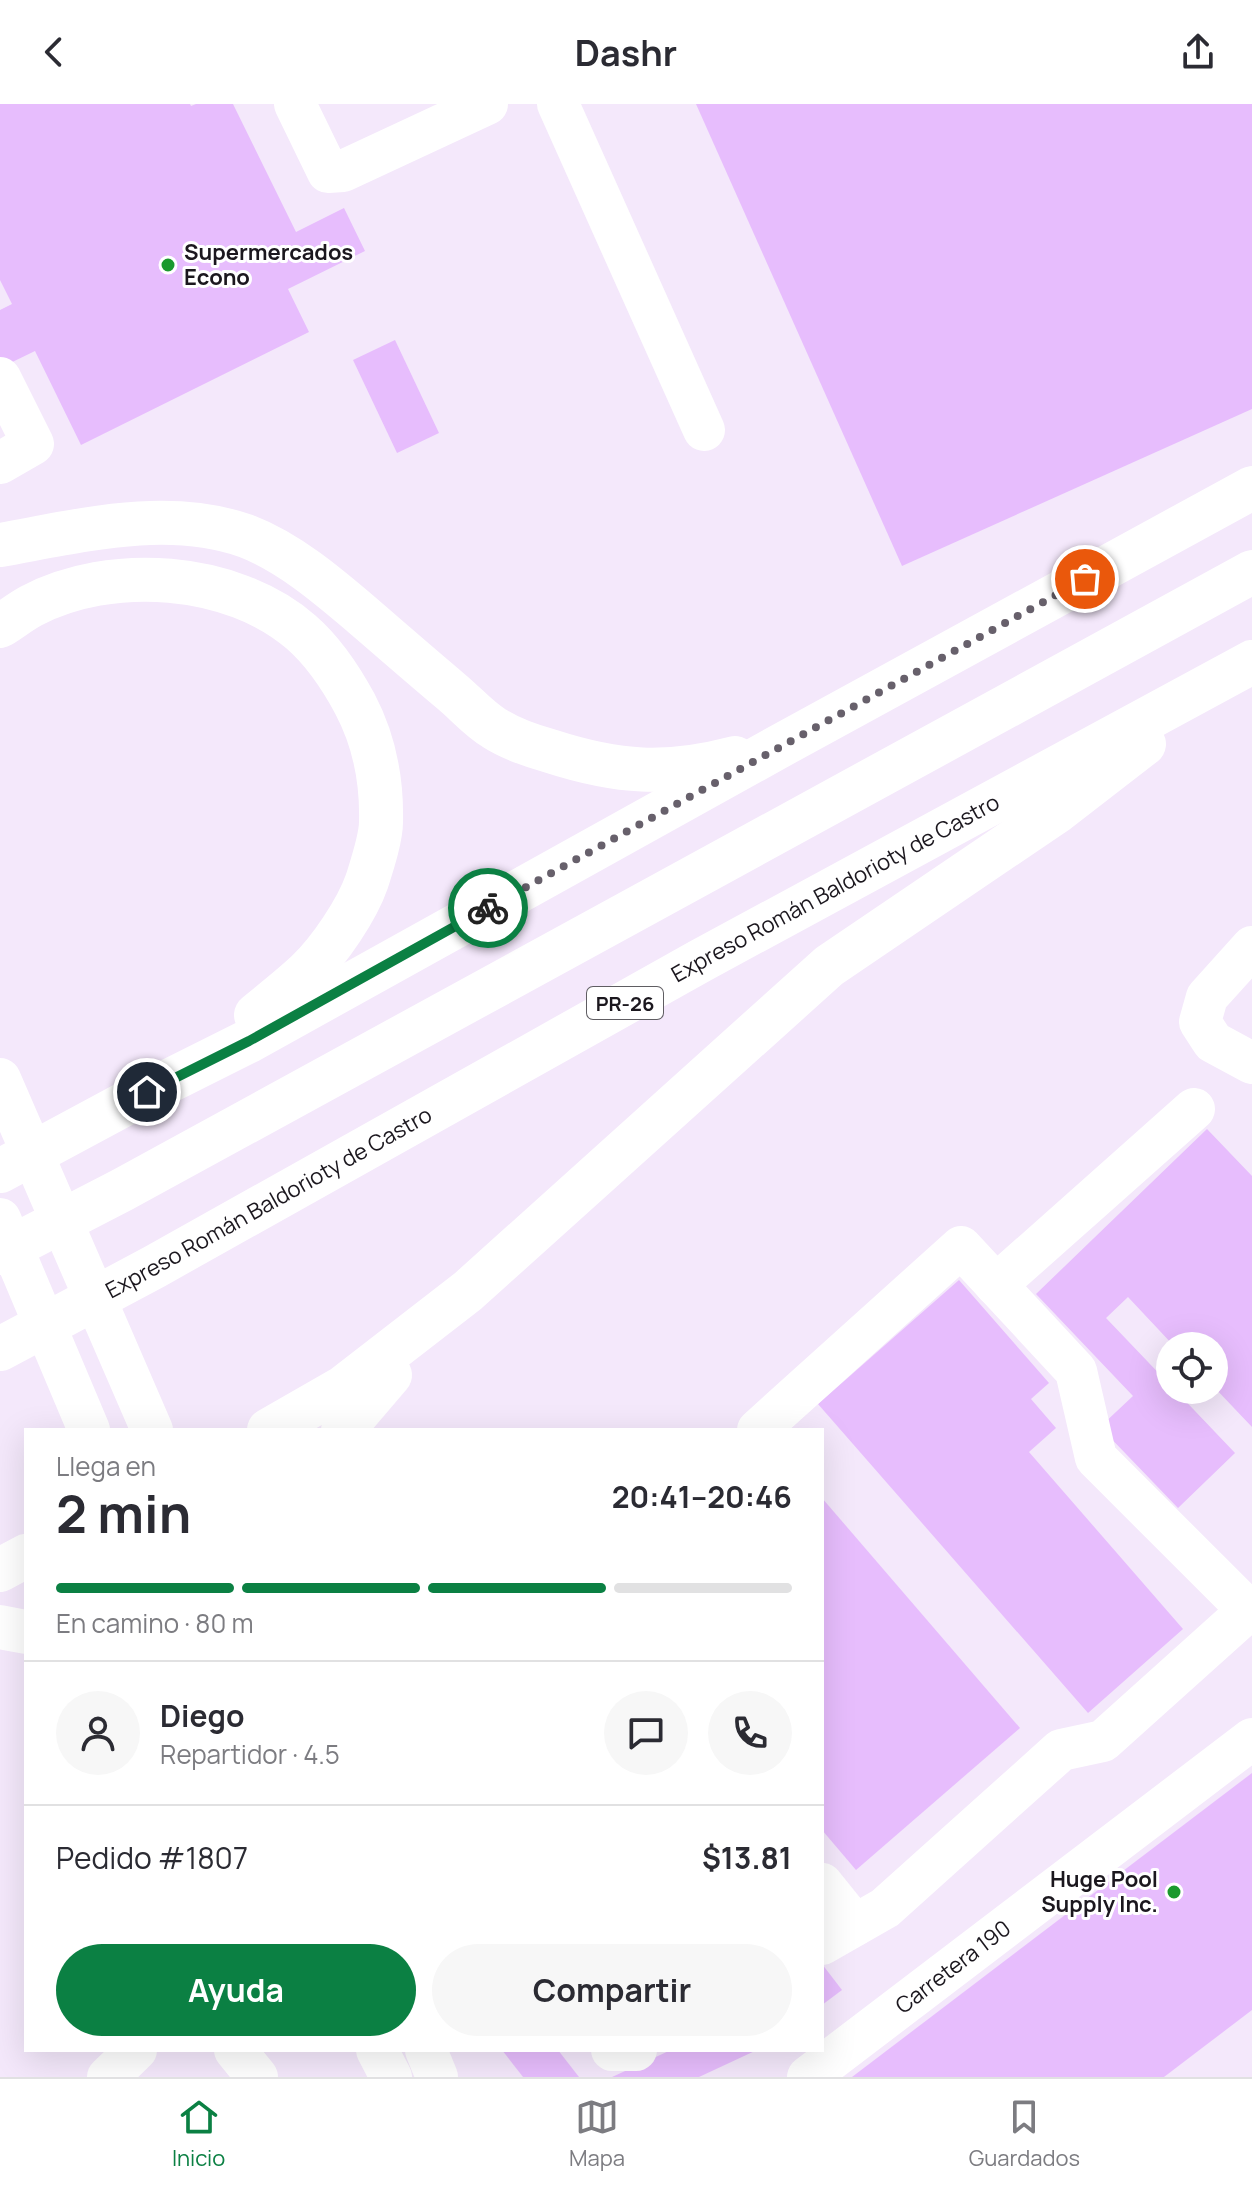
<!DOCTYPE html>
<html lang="es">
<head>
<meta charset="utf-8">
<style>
	:root { --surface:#fff; --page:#f7f7f7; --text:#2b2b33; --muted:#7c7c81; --line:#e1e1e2; --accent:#0b8043 }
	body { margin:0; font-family:Manrope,sans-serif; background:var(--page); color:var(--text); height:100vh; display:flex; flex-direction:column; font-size:30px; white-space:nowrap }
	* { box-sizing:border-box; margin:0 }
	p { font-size:26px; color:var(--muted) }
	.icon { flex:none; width:44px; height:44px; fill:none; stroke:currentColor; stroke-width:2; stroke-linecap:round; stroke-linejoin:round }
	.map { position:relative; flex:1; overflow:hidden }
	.side { position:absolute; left:24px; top:1324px; width:800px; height:624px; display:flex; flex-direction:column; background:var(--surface); border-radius:0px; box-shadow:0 8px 32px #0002 }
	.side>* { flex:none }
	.tools { position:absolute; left:1156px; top:1228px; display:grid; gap:16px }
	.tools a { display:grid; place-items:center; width:72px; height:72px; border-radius:50%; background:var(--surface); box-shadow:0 8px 32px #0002; font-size:40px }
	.pin { position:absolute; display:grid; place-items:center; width:68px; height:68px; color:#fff; margin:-34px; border:4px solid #fff; border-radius:50%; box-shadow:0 2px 8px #0007 }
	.courier { position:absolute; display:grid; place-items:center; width:80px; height:80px; margin:-40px; border:6px solid #0b8043; border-radius:50%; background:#fff; color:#222; box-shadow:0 2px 10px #0007 }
	.headline em { font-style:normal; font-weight:700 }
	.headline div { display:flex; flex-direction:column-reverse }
	.headline { display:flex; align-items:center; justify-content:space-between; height:136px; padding:0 32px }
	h1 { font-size:52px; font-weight:700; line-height:60px }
	.bar { display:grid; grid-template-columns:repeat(4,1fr); gap:12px 8px; align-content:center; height:96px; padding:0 32px }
	.bar i { height:10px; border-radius:6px; background:var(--line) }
	.bar .selected { background:var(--accent) }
	.bar p { grid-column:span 4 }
	.line { display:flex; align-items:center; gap:20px; padding:0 32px; border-top:2px solid var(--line) }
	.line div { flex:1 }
	.round { display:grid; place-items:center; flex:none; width:84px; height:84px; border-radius:42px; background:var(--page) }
	.action { display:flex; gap:16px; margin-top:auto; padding:16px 32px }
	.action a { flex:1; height:92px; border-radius:48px; background:var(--accent); color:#fff; font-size:32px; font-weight:700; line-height:92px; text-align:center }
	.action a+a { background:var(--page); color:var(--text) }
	header { display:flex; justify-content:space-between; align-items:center; height:104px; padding:0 32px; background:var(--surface); font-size:36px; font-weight:700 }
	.tab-bar { display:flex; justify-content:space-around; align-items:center; height:112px; border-top:2px solid var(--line); background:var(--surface); font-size:22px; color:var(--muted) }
	.tab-bar a { display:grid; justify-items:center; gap:4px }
	.tab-bar .selected { color:var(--accent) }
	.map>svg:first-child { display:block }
	.building { fill:#e7bdfd }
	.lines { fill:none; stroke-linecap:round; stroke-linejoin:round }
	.minor { stroke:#fff; stroke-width:42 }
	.highway { stroke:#fff; stroke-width:44 }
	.done { stroke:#67606b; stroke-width:8; stroke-dasharray:0 14.4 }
	.route { stroke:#0b8043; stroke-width:10 }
	.poi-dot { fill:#1a992d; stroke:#fff; stroke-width:3 }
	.labels { text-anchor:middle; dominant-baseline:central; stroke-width:6; stroke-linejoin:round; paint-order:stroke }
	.shield { fill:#fff; stroke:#5f5d62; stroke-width:2 }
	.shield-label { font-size:20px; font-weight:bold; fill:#1b171e }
	.poi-label { font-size:22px; font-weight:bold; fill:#1b171e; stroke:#fff; text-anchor:start }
	.street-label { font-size:22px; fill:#1b171e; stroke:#fff }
</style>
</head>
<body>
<header><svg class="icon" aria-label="back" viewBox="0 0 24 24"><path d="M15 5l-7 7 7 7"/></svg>Dashr<svg class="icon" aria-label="share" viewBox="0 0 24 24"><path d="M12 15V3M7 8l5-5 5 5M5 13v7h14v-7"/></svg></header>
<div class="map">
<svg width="1252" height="1973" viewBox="0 0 1252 1973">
	<rect width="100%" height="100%" fill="#f4e8fb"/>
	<g class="building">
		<polygon points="0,0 190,0 191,2 196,0 233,0 296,128 344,104 365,147 288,185 309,228 81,341 35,247 0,264 0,206 12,200 0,176"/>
		<polygon points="696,0 1252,0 1252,305 902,462"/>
		<polygon points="395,236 439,329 397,349 353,256"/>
		<polygon points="1207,1025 1252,1072 1252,1323 1214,1283 1214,1242 1174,1242 1128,1193 1106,1214 1170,1281 1170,1286 1175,1286 1235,1349 1178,1404 1100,1323 1133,1292 1036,1190"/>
		<polygon points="959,1176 1049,1279 1031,1295 1056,1324 1029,1348 1183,1525 1088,1609 818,1300"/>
		<polygon points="822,1394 1020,1624 856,1766 822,1726"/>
		<polygon points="1252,1669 1252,1906 1164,1973 852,1973"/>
		<polygon points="822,1860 842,1886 822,1901"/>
		<polygon points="502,1946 558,1946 579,1973 523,1973"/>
		<polygon points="671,1946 757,1946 699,1973 612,1973"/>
	</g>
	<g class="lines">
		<g class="minor">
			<polyline points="295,0 328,68 343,67 487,0"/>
			<polyline points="558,0 704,326"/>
			<polyline points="0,274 33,340 0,359"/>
			<polyline points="1252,843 1207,893 1200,918 1213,938 1252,959"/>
			<polyline points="0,975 152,1326"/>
			<polyline points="0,1115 89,1326"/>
			<polyline points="996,1181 1194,1005"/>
			<polyline points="758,1326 961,1143 1076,1267 1096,1354 1252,1510"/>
			<polyline points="822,1780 855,1821"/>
			<polyline points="822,1840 885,1804 1061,1646 1103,1637 1252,1503"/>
			<polyline points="235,1946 257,1973"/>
			<polyline points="377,1946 391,1973"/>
			<polyline points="426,1946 437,1973"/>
			<polyline points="612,1946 636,1946"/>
			<polyline points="108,1973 136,1946"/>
			<path id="s1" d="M 808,1973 L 1252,1635"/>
		</g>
		<g class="highway">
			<path d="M 0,441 C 79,427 167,404 246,432 C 288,448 327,481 361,510 C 391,536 422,563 453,589 C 466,600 479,615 494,624 C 511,635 532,642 550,647 C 618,669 666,672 735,654"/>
			<path d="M 0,522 C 10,516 20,508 31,502 C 110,460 232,468 301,528 C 324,548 341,574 355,600 C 374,636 382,678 381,718 C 381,734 372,761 367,777 C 357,806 329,847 307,868 C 291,883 273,897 256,911"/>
			<polyline points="0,1067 147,988 249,937 780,642 1252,384"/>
			<polyline points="0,1149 122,1086 1252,468"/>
			<path id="s2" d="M 0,1245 L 154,1163 L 700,857 L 1252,558"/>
			<polyline points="269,1326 344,1283 468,1187 829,862 1056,708 1144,640"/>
			<polyline points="343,1326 390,1271"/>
			<polyline points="0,1466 26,1452"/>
			<polyline points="0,1523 26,1528"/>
		</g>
	</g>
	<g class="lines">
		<polyline class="done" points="488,804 1085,475"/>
		<polyline class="route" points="147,988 249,937 488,804"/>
	</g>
	<g class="poi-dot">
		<circle cx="168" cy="161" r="8"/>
		<circle cx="1174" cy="1788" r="8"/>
	</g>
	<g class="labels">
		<rect class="shield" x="587" y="883" width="76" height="32" rx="6"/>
		<g class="shield-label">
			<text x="625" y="899">PR-26</text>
		</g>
		<g class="poi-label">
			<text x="184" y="148">Supermercados<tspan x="184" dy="25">Econo</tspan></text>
			<text x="1158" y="1775" text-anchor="end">Huge Pool<tspan x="1158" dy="25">Supply Inc.</tspan></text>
		</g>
		<g class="street-label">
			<text stroke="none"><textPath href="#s2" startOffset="954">Expreso Román Baldorioty de Castro</textPath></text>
			<text stroke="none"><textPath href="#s2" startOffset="306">Expreso Román Baldorioty de Castro</textPath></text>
			<text stroke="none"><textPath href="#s1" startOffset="182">Carretera 190</textPath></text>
		</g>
	</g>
</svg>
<div class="tools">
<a><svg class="icon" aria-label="locate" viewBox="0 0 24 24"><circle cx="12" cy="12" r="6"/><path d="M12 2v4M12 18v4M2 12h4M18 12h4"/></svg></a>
</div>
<div class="pin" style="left:1085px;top:475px;background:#ea580c"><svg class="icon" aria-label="bag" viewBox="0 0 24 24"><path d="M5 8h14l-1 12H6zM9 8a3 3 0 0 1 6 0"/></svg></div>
<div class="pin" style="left:147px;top:988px;background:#1f2937"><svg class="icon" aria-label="home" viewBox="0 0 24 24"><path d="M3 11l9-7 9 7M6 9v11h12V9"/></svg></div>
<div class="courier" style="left:488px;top:804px"><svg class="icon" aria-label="bike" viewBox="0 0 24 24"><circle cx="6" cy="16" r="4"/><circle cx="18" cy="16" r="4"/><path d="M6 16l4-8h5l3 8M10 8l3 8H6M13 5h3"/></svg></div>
<section class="side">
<div class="headline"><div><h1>2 min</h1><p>Llega en</p></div><em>20:41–20:46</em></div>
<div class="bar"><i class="selected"></i><i class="selected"></i><i class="selected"></i><i></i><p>En camino · 80 m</p></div>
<div class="line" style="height:144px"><a class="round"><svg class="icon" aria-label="person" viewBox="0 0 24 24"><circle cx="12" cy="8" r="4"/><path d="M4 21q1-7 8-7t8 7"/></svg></a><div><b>Diego</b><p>Repartidor · 4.5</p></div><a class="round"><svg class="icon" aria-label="chat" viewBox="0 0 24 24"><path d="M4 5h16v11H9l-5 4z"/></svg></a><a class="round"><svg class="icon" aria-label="phone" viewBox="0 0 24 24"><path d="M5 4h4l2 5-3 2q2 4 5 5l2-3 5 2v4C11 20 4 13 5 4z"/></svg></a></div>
<div class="line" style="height:104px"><div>Pedido #1807</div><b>$13.81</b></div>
<div class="action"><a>Ayuda</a><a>Compartir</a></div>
</section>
</div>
<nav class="tab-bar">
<a class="selected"><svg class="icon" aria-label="home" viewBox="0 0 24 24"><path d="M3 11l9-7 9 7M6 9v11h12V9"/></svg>Inicio</a>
<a><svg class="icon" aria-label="map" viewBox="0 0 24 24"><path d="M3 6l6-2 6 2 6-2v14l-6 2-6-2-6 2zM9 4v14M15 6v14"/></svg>Mapa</a>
<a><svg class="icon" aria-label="saved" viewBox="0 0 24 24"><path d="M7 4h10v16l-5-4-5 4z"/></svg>Guardados</a>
</nav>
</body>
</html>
